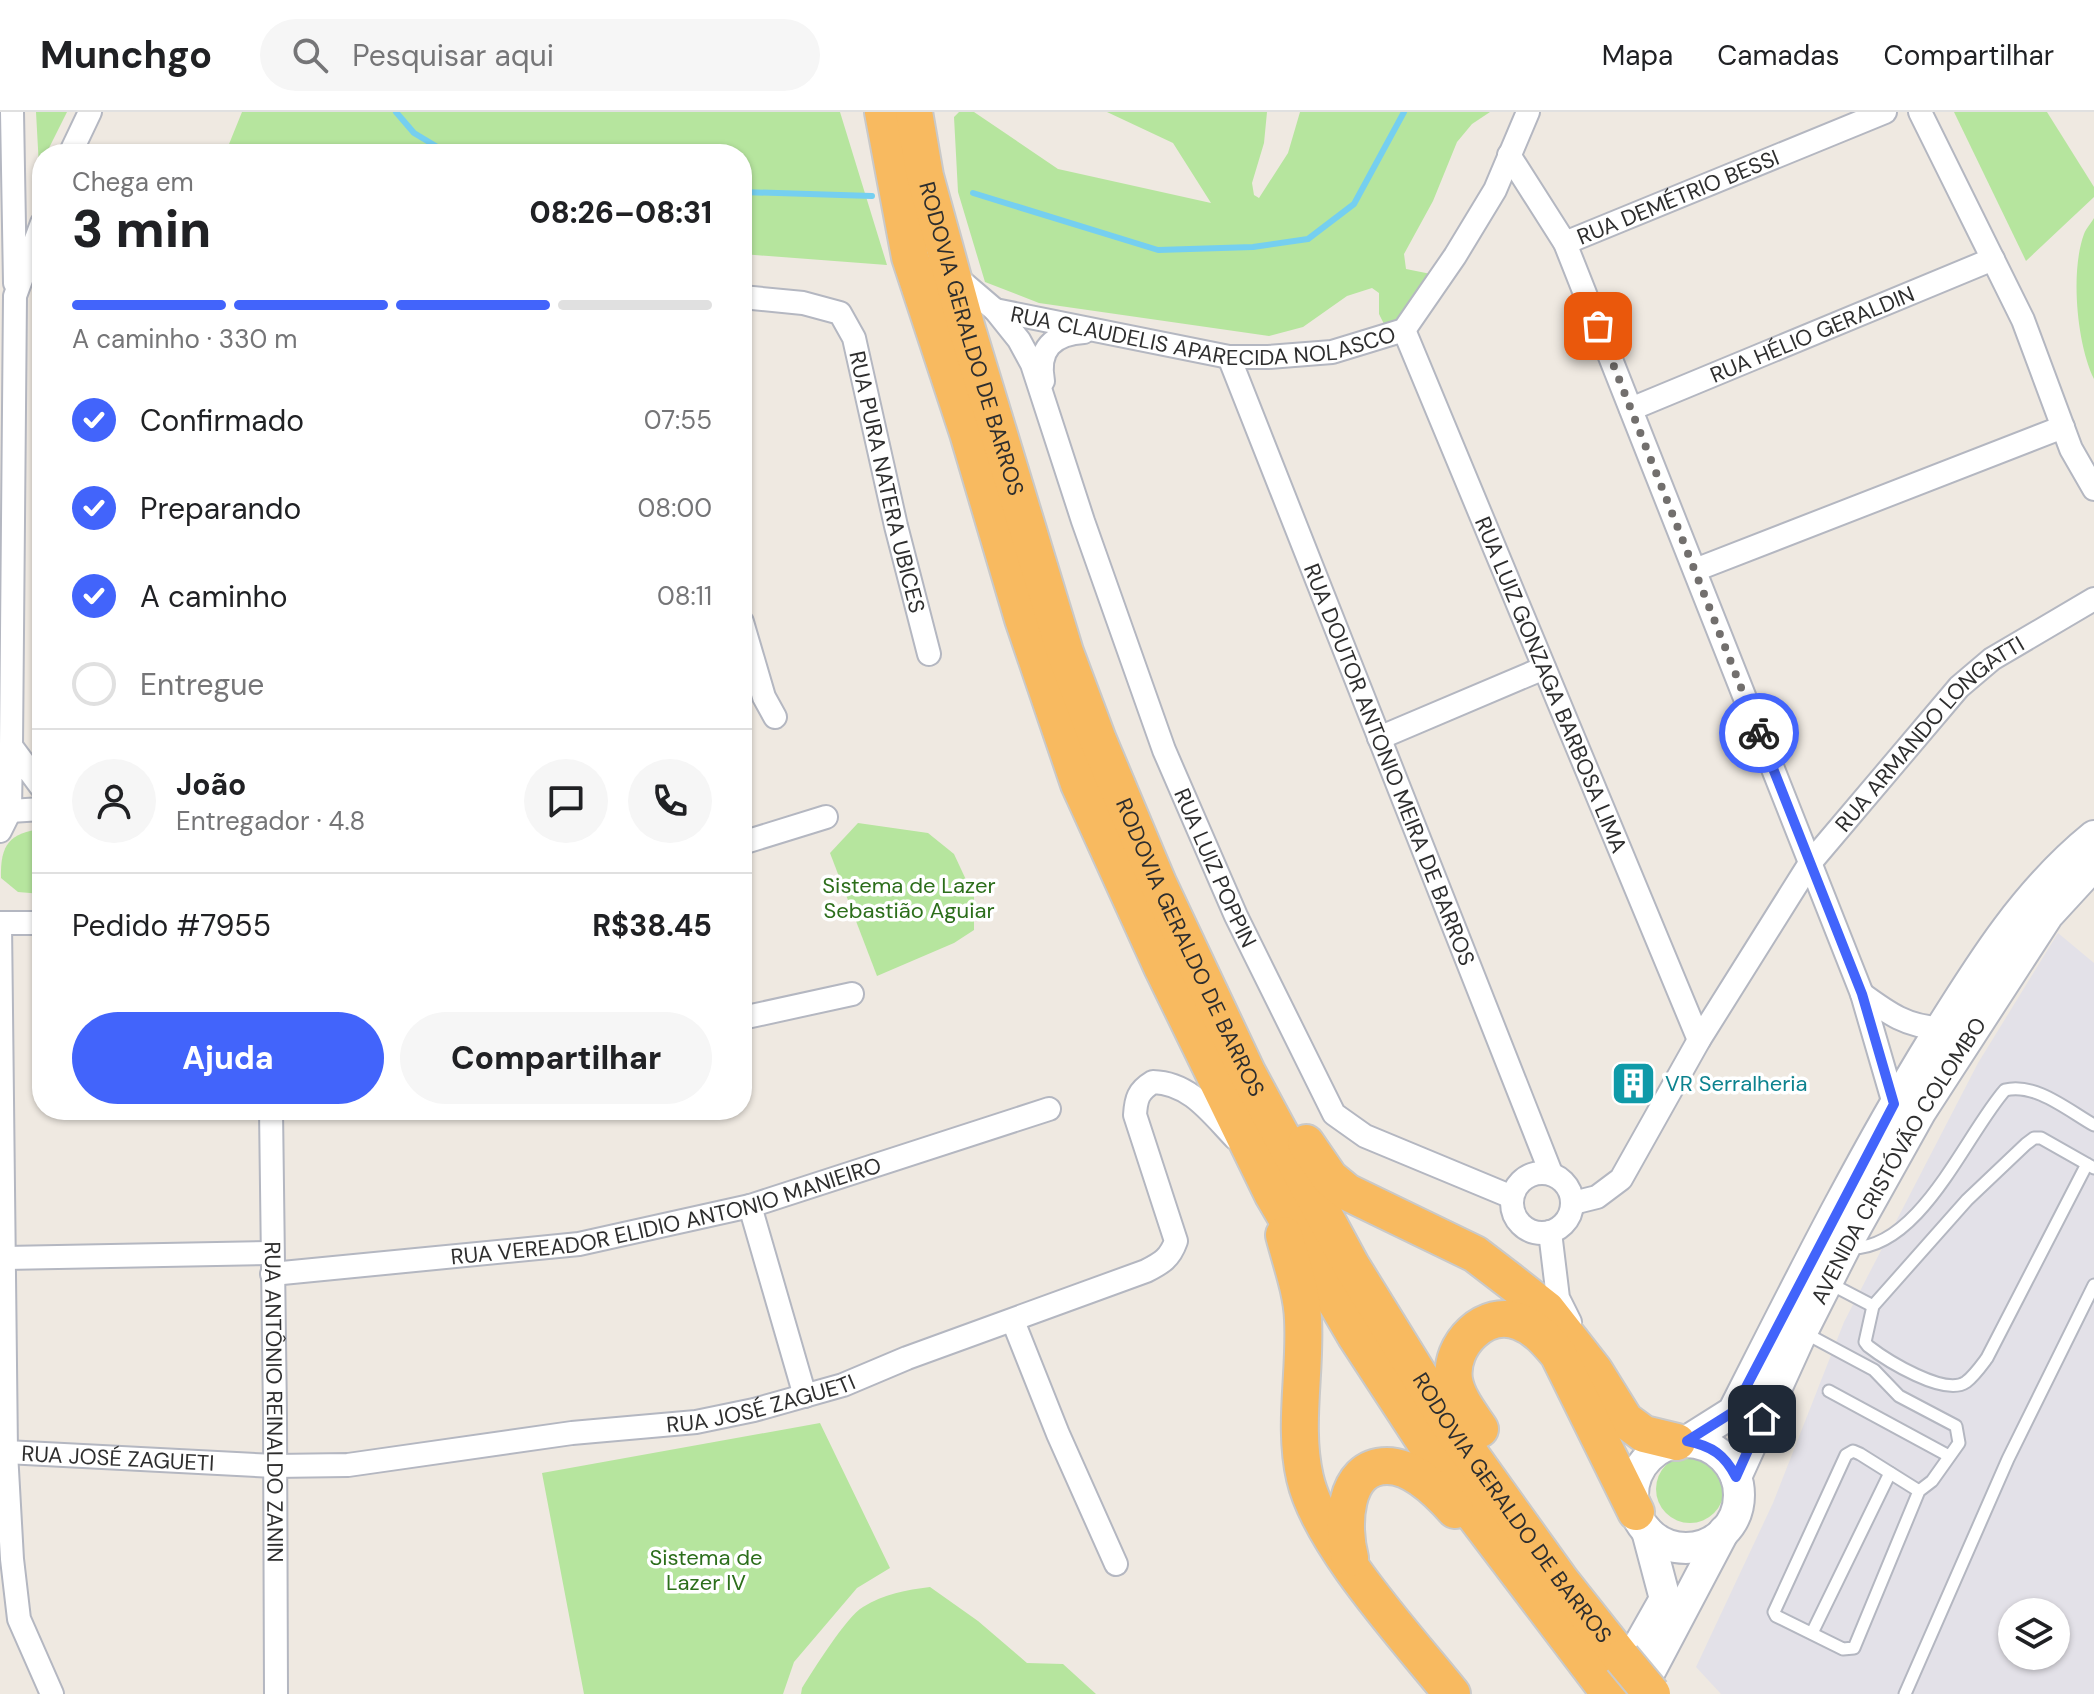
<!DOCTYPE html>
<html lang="pt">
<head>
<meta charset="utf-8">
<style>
	:root { --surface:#fff; --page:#f6f6f6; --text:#202124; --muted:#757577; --line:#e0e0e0; --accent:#4264fb }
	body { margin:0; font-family:"DM Sans",sans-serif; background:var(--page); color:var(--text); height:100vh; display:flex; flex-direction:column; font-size:30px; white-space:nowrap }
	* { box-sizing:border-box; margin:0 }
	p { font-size:26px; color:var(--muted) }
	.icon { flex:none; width:44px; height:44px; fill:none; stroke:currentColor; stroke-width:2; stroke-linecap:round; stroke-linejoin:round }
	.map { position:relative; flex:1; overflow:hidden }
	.side { position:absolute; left:32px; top:32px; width:720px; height:976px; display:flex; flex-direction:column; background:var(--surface); border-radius:32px; box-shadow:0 2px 6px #0004 }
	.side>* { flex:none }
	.controls { position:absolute; left:1998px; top:1486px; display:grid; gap:16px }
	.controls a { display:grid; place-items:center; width:72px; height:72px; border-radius:50%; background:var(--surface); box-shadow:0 2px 6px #0004; font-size:40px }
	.pin { position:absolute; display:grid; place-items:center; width:68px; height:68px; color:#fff; margin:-34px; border-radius:16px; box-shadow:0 4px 12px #0006 }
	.courier { position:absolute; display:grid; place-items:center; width:80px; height:80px; margin:-40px; border:6px solid #4264fb; border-radius:50%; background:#fff; color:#222; box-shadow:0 2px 10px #0007 }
	.head em { font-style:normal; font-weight:800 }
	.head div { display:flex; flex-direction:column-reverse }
	.head { display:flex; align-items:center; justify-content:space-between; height:136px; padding:0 40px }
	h1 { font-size:52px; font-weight:800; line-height:60px }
	.bar { display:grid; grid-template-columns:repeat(4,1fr); gap:12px 8px; align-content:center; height:96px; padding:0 40px }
	.bar i { height:10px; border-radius:6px; background:var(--line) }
	.bar .on { background:var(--accent) }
	.bar p { grid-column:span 4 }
	.line { display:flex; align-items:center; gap:20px; padding:0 40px; border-top:2px solid var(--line) }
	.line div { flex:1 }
	.round { display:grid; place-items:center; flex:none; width:84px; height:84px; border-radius:42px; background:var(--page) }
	ol { padding:0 40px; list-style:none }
	li { display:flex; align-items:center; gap:24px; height:88px }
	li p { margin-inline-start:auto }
	li .icon { padding:8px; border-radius:50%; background:var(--accent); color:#fff; stroke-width:4 }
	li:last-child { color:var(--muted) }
	li i { width:44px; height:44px; border:4px solid var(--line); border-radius:50% }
	.cta { display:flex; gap:16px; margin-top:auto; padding:16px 40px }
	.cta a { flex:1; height:92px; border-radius:48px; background:var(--accent); color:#fff; font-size:32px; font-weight:800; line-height:92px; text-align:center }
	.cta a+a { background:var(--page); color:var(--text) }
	header { display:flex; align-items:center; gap:48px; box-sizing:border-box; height:112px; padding:0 40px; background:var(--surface); border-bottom:2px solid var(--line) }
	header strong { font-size:38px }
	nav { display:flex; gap:44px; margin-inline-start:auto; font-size:28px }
	.search { width:560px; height:72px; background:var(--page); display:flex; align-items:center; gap:20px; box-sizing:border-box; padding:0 28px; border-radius:44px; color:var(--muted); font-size:30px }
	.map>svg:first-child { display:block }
	.industrial { fill:#e3e1e8; fill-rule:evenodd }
	.green { fill:#b6e59e }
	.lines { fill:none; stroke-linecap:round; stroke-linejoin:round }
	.stream { stroke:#75cff0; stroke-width:6 }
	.service-casing { stroke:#b4b7c1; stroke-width:15 }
	.minor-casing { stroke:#b4b7c1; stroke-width:26 }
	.secondary-casing { stroke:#b4b7c1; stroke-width:34 }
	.trunk-casing { stroke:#c9c9c9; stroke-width:40 }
	.service { stroke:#fff; stroke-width:11 }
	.minor { stroke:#fff; stroke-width:22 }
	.secondary { stroke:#fff; stroke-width:30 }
	.trunk { stroke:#f8ba60; stroke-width:36 }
	.trunk-bridge-casing { stroke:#c9c9c9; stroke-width:40; stroke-linecap:butt }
	.trunk-bridge { stroke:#f8ba60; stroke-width:36 }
	.done { stroke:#726f6d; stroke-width:8; stroke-dasharray:0 14.4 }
	.route { stroke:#4264fb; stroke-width:10 }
	.labels { text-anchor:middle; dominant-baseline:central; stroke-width:7; stroke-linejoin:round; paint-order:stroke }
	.street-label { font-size:22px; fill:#2e2e2e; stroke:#fff }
	.park-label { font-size:22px; fill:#2c6e1b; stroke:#fff }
	.culture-label { font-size:22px; fill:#0d838f; stroke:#fff; text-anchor:start }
</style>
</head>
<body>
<header>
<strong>Munchgo</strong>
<div class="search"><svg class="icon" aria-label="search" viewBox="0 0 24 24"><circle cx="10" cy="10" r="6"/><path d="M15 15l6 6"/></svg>Pesquisar aqui</div>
<nav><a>Mapa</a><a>Camadas</a><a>Compartilhar</a></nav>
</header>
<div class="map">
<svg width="2094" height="1582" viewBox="0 0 2094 1582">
	<rect width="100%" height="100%" fill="#efe9e1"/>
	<path class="industrial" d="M 2058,821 L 2094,851 L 2094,1582 L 1721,1582 L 1696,1555 L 1773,1391 L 1844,1210 L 1978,951 ZM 2012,1500 L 2056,1500 L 2056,1544 L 2012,1544 Z"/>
	<g class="green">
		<polygon points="36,0 67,0 46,42 42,42 39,55"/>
		<polygon points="242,0 840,0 887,153 742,142 742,42 225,42"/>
		<polygon points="959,0 974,0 1058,57 1211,91 1173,31 1107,0 1267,0 1264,31 1252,71 1254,83 1259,86 1288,41 1300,0 1490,0 1472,12 1457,30 1433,89 1404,142 1406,157 1431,162 1394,216 1384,212 1379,202 1379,181 1372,176 1347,184 1303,215 1269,224 1039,191 985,170 958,80 954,5"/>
		<polygon points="1954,0 2047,0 2094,75 2094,85 2026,149"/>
		<path d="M 2094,106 L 2094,267 C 2077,232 2070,160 2084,122 C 2086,117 2091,111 2094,106 Z"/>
		<polygon points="858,711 928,721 954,742 974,785 974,818 954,831 877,864 830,741"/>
		<path d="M 42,717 L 42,782 L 18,780 L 1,766 C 0,732 10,721 42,717 Z"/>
		<polygon points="820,1311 890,1456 857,1476 794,1550 783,1582 584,1582 542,1361"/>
		<circle cx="1690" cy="1377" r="34"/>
		<path d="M 930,1475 L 978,1509 L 1027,1551 L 1063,1552 L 1096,1582 L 801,1582 L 802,1576 C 814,1557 846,1505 863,1495 C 884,1482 906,1478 930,1475 Z"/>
	</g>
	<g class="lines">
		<g class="stream">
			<polyline points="396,0 414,21 449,42"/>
			<polyline points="742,80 872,84"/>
			<polyline points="973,81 1158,138 1253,135 1308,127 1354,92 1404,0"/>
		</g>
		<defs>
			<g id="service">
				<path d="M 2087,1052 L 1987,1246 C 1981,1254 1974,1264 1966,1270 C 1945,1285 1886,1248 1868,1234 L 1865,1230 L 1873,1194 L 1967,1088 L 2026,1032 L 2034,1026 L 2041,1026 L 2094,1056"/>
				<path d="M 1850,1136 C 1920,1138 1966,1022 2005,978 C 2035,970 2069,999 2094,1013"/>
				<polyline points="1827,1170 1873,1194"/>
				<polyline points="1803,1220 1874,1258 1899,1284 1956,1314 1959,1331 1932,1369 1919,1379 1854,1536 1843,1537 1776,1504 1774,1500 1846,1343 1853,1339 1860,1342 1919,1379"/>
				<polyline points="1829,1279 1949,1344"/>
				<polyline points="1812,1521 1890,1361"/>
				<polyline points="1905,1582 2008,1347 2094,1173"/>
			</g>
			<g id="minor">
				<polyline points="12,0 15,171"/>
				<polyline points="1920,0 2023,208 2071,337 2094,377"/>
				<polyline points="70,42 90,0"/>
				<polyline points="1509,43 1565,131 1862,882 1894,992"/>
				<path id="s1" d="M 1565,131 L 1885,0"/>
				<path id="s2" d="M 954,163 L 995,198 L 1019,228 L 1032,252 L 1083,409 L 1164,638 L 1236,804 L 1334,1002 L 1365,1024 L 1512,1085"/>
				<path id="s3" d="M 742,185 L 803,191 L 840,201 L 854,226 L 896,414 L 929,542"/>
				<path id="s4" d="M 995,198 L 1229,245 L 1268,245 L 1332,240 L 1404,218 L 1455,144 L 1495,78 L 1528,0"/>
				<path id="s5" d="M 1404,218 L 1699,928"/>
				<path id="s6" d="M 1229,245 L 1551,1061"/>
				<path d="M 1043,269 C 1037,237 1053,222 1084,220"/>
				<path id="s7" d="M 1631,297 L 1993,147"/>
				<polyline points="1695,458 2063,315"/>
				<polyline points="742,510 764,585 775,605"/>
				<polyline points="1379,626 1544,556"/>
				<polyline points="11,634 15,184 42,111"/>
				<polyline points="0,704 10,699 42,697"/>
				<polyline points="0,719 10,699 11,634 42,676"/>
				<polyline points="742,731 826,705"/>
				<polyline points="0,811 6,1340 12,1447 19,1507 52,1582"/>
				<polyline points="0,811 42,811"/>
				<path d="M 1862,882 C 1888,901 1907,915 1940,916"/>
				<polyline points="742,906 852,882"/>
				<path id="s8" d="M 271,998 L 275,1304 L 276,1582"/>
				<circle cx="1542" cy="1091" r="30"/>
				<path id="s9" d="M 1573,1091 L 1597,1085 L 1621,1067 L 1699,928 L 1810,751 L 1959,575 L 1992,547 L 2094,487"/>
				<polyline points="750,1094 805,1284"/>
				<polyline points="1550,1120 1558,1186 1570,1210"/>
				<polyline points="5,1146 272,1141"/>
				<path id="s10" d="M 272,1162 L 579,1132 L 750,1094 L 1049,997"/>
				<polyline points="1013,1209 1058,1322 1116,1452"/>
				<path id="s11" d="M 6,1340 L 274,1354 L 348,1353 L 572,1321 L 696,1310 L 754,1298 L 843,1273 L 907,1246 L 1146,1159 C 1162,1151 1170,1146 1176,1129 L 1135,1003 C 1136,987 1138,979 1153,970 C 1190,971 1211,1001 1235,1026"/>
			</g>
			<g id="secondary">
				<path d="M 1687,1329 L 1733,1300 C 1797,1174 1860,1047 1934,927 C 1980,853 2025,780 2094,724"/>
				<circle cx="1686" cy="1383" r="53"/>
				<path id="s12" d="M 1736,1365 L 1802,1220 L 1845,1135 L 1921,999 L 2048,803 L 2094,753"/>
				<polyline points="1618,1570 1665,1487 1647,1419"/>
				<polyline points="1638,1582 1724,1419"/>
			</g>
			<g id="trunk">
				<polyline points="883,0 910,145 968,321 1023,507 1079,672 1162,855 1273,1083 1355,1223 1462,1387 1610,1582"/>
				<path id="s13" d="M 914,0 L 925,64 L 967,217 L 1065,540 L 1098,628 L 1158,771 L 1247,960 L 1351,1153 L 1453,1318 L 1561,1469 L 1622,1546"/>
				<polyline points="1306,1031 1330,1066 1347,1080 1475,1142 1509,1168 1547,1198 1594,1258 1625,1308 1644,1322 1677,1330"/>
				<path d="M 1284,1123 C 1291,1150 1302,1180 1303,1207 C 1306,1259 1293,1314 1305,1366 C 1320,1432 1408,1527 1452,1582"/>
				<path d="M 1480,1317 C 1470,1302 1457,1286 1454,1268 C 1449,1233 1485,1196 1520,1210 C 1536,1216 1547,1229 1558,1242 L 1636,1400"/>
				<path d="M 1350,1446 C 1342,1416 1342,1354 1387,1354 C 1413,1354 1439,1380 1455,1398"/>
			</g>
		</defs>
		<use href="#service" class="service-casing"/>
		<use href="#minor" class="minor-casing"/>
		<use href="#secondary" class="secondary-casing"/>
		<use href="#trunk" class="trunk-casing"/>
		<use href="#service" class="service"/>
		<use href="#minor" class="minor"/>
		<use href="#secondary" class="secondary"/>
		<use href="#trunk" class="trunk"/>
		<defs>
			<polyline id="trunk-bridge" points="1622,1546 1652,1582"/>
		</defs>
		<use href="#trunk-bridge" class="trunk-bridge-casing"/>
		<use href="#trunk-bridge" class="trunk-bridge"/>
	</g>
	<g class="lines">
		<polyline class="done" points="1598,214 1759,621"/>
		<path class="route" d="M 1759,621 L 1862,882 L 1894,992 L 1733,1300 L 1687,1329 C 1712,1334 1725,1343 1736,1365 L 1762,1307"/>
	</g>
	<defs>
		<symbol id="building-square" viewBox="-11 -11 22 22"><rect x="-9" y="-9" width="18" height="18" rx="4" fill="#0f9aa8" stroke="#fff"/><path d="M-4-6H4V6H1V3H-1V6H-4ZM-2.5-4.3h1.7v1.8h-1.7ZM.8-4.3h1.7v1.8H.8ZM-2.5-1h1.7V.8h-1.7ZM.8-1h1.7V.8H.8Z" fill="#fff"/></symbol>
	</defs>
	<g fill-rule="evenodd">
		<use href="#building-square" x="1608" y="946" width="51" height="51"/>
	</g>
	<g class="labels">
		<g class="street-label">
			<text stroke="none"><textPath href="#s1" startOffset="122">RUA DEMÉTRIO BESSI</textPath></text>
			<text stroke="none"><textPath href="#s4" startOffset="212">RUA CLAUDELIS APARECIDA NOLASCO</textPath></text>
			<text stroke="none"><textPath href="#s7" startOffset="196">RUA HÉLIO GERALDIN</textPath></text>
			<text stroke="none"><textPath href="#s13" startOffset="234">RODOVIA GERALDO DE BARROS</textPath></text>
			<text stroke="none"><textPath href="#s3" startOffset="276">RUA PURA NATERA UBICES</textPath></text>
			<text stroke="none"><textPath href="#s5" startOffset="384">RUA LUIZ GONZAGA BARBOSA LIMA</textPath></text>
			<text stroke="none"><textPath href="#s9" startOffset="600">RUA ARMANDO LONGATTI</textPath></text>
			<text stroke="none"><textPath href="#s6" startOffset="438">RUA DOUTOR ANTONIO MEIRA DE BARROS</textPath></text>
			<text stroke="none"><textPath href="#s2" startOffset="656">RUA LUIZ POPPIN</textPath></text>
			<text stroke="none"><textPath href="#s13" startOffset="882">RODOVIA GERALDO DE BARROS</textPath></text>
			<text stroke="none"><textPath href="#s12" startOffset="356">AVENIDA CRISTÓVÃO COLOMBO</textPath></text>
			<text stroke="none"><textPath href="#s10" startOffset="400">RUA VEREADOR ELIDIO ANTONIO MANIEIRO</textPath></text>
			<text stroke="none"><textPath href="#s11" startOffset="760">RUA JOSÉ ZAGUETI</textPath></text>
			<text stroke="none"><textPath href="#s8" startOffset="292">RUA ANTÔNIO REINALDO ZANIN</textPath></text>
			<text stroke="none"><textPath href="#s11" startOffset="112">RUA JOSÉ ZAGUETI</textPath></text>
			<text stroke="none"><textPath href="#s13" startOffset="1530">RODOVIA GERALDO DE BARROS</textPath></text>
		</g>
		<g class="park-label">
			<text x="909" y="773">Sistema de Lazer<tspan x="909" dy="25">Sebastião Aguiar</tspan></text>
			<text x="706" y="1445">Sistema de<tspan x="706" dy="25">Lazer IV</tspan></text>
		</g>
		<g class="culture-label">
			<text x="1665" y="971">VR Serralheria</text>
		</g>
	</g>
</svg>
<div class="controls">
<a><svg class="icon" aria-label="layers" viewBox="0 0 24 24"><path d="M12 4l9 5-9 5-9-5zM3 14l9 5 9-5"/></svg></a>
</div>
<div class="pin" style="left:1598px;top:214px;background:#ea580c"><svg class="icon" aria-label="bag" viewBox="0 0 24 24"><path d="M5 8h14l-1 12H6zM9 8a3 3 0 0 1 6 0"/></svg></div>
<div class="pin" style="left:1762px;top:1307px;background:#1f2937"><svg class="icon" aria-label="home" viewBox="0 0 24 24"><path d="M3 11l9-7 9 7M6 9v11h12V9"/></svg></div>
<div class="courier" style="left:1759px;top:621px"><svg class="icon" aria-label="bike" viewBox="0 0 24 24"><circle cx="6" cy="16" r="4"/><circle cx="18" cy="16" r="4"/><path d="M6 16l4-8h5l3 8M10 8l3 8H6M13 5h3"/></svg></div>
<section class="side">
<div class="head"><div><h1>3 min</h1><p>Chega em</p></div><em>08:26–08:31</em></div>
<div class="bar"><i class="on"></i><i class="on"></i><i class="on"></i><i></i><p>A caminho · 330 m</p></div>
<ol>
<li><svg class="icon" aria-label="check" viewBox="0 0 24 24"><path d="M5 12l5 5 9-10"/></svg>Confirmado<p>07:55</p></li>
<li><svg class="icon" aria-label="check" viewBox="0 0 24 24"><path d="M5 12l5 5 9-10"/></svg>Preparando<p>08:00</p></li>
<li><svg class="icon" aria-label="check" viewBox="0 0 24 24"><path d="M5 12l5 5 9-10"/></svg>A caminho<p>08:11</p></li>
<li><i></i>Entregue</li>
</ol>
<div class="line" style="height:144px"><a class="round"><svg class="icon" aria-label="person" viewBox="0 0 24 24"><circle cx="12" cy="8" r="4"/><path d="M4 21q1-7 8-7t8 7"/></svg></a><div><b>João</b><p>Entregador · 4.8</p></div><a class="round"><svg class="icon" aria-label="chat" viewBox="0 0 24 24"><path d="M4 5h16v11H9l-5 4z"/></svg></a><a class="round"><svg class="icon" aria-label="phone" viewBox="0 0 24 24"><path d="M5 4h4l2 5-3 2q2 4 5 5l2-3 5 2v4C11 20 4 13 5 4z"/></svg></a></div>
<div class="line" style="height:104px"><div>Pedido #7955</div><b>R$38.45</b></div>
<div class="cta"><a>Ajuda</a><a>Compartilhar</a></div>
</section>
</div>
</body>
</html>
